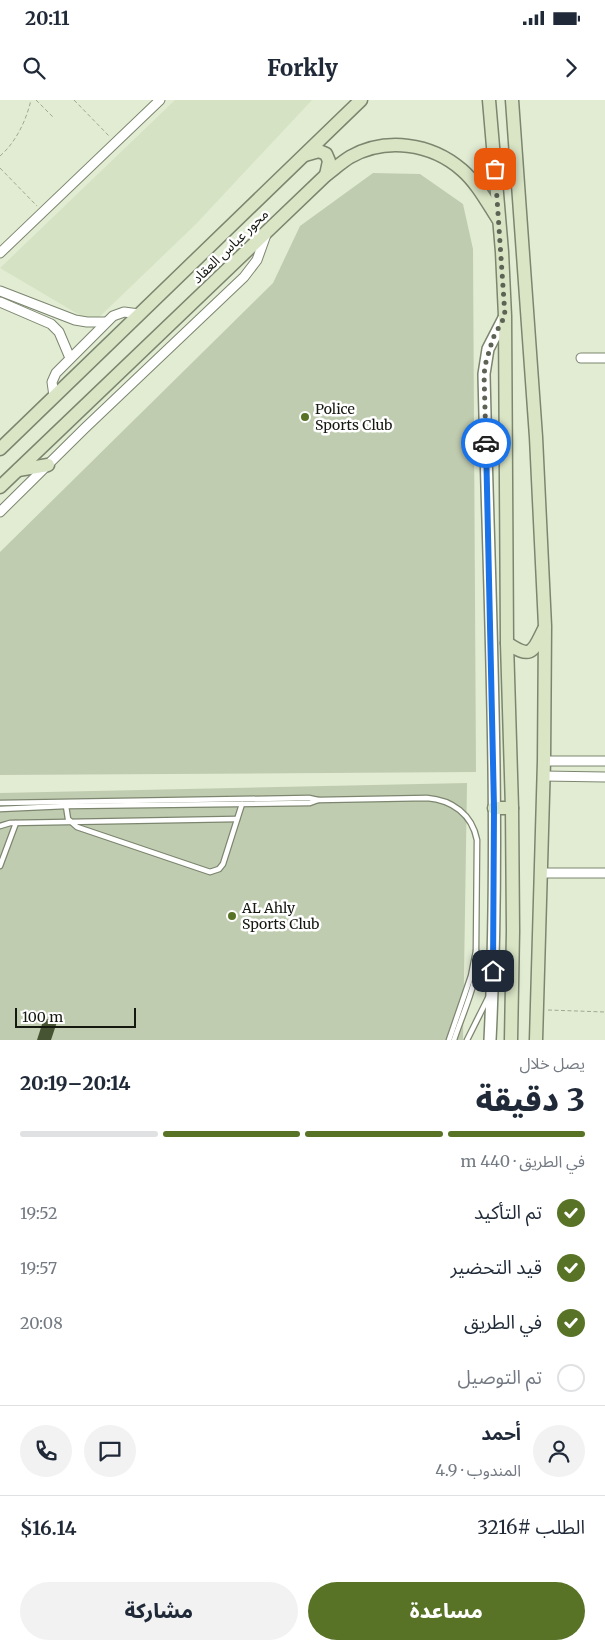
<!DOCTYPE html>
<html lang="ar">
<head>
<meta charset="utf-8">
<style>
	:root { --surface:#fff; --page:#f2f2f3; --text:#1f2937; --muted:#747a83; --line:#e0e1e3; --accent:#587326 }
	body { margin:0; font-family:Merriweather,"Noto Sans Arabic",serif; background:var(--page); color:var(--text); direction:rtl; height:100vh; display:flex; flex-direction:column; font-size:19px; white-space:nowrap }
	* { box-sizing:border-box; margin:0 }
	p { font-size:16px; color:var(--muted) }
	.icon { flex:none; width:28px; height:28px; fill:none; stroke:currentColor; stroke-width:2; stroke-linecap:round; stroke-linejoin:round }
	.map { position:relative; height:940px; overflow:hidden; direction:ltr }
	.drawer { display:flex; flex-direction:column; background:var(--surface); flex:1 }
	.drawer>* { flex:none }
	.scale { position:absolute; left:15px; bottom:12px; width:121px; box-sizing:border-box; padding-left:5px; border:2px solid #14180f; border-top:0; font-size:14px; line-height:18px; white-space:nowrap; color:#14180f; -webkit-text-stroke:4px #fff; paint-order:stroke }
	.pin { position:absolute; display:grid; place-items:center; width:42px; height:42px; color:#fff; margin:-21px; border-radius:10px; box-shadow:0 2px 8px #0006 }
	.courier { position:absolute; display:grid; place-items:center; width:50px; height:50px; margin:-25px; border:4px solid #1a73e8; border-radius:50%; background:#fff; color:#222; box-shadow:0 1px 6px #0007 }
	.headline em { font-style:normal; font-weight:800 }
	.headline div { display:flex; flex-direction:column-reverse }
	.headline { display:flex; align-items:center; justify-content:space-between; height:85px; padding:0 20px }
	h1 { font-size:32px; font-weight:800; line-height:38px }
	.bar { display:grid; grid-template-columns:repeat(4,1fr); gap:8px 5px; align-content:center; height:60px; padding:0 20px }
	.bar i { height:6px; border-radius:4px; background:var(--line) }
	.bar .current { background:var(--accent) }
	.bar p { grid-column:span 4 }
	.line { display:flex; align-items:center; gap:12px; padding:0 20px; border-top:1px solid var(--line) }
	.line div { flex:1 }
	.round { display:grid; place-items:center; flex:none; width:52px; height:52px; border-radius:26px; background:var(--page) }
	ol { padding:0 20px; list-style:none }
	li { display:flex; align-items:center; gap:15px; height:55px }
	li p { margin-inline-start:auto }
	li .icon { padding:5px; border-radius:50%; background:var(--accent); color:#fff; stroke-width:4 }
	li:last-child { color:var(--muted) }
	li i { width:28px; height:28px; border:2px solid var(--line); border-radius:50% }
	.cta { display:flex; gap:10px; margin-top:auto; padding:10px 20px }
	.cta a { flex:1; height:58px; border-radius:30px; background:var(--accent); color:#fff; font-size:20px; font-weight:800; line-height:58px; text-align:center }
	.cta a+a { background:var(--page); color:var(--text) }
	.status { display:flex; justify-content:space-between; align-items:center; height:35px; padding:0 25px; background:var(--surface); direction:ltr }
	.status svg { height:14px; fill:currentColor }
	header { display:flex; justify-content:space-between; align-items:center; height:65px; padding:0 20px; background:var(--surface); font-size:22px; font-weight:800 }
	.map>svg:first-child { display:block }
	.built { fill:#d5e2c3 }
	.grass { fill:#c0ccb0 }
	.building { fill:#475433 }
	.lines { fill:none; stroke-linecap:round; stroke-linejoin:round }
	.service-casing { stroke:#7c866f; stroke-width:7 }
	.minor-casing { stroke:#7c866f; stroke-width:11 }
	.tertiary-casing { stroke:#7c866f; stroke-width:14 }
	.secondary-casing { stroke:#7c866f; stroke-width:15 }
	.path { stroke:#a0a894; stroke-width:1; stroke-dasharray:4 2.5; stroke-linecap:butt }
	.service { stroke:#fff; stroke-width:4.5 }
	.minor { stroke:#fff; stroke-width:9 }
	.tertiary { stroke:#fff; stroke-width:11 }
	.secondary { stroke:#dae5c6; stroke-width:12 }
	.done { stroke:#5c6254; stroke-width:5; stroke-dasharray:0 9 }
	.route { stroke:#1a73e8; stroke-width:6 }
	.poi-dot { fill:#587326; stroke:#fff; stroke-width:2 }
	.labels { text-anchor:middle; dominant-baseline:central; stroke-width:5; stroke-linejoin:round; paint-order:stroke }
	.street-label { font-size:14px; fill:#14180f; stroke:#fff }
	.poi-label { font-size:14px; fill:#14180f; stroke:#fff; text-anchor:start }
</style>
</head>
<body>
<div class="status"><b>20:11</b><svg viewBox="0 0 49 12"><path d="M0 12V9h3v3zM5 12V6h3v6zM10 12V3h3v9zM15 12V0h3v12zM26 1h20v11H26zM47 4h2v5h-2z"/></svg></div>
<header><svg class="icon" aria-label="forward" viewBox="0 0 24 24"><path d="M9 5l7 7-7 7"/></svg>Forkly<svg class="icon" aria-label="search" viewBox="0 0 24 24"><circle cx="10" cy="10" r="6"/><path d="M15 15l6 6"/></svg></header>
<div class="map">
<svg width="605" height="940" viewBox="0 0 605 940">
	<rect width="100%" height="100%" fill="#e2ecd3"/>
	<polygon class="built" points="175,0 312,0 196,124 93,223 0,168"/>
	<g class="grass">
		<polygon points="373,73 420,74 463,104 473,149 476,672 0,675 0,452 273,183 300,126"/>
		<polygon points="467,683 463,940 0,940 0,693"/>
	</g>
	<polygon class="building" points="44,918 57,922 51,940 37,940"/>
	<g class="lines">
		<defs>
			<g id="service">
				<polyline points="0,703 309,698 318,700"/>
				<polyline points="66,706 68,719 77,727 210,772 219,769 223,764 242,704"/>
				<path d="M 0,709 L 66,706 L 310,703 L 318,700 L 427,698 C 452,700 472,714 477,740 L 476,850 C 483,872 461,917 454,940"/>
				<polyline points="0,726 10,723 237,719"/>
				<polyline points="0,766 16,723"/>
				<polyline points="449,940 471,876 476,851"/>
				<polyline points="467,940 488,898"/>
			</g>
			<g id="minor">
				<polyline points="0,153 160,0"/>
				<polyline points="0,191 75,220 87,222 106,222"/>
				<polyline points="0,202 51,224 59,232 70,258"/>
				<polyline points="581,258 605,258"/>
				<polyline points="54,296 52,282 56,273 113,216 124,212 139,214"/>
				<polyline points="0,412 85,328 244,177 257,160 267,132"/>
				<polyline points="544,661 605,661"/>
				<polyline points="543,676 605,677"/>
				<polyline points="541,773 605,773"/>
			</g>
			<path id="tertiary" d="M 490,940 C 501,718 489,496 484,274 L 488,249 L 505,216"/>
			<g id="secondary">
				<polyline points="489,0 502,152 505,216 507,543 512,708 513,831 511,940"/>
				<polyline points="512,0 536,337 545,526 544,661 536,940"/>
				<polyline points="305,55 319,51 326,54 329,61 326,75"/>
				<polyline points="0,349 361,0"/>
				<polyline points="18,370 48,365"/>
				<path d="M 0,387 L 326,75 C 334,69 342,62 350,57 C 386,37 431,43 462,70 C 477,83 487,102 498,119"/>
				<path d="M 507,543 C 532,560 533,551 544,529"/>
				<polyline points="494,708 512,708"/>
			</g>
		</defs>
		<use href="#service" class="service-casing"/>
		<use href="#minor" class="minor-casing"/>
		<use href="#tertiary" class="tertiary-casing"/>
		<use href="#secondary" class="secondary-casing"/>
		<g class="path">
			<polyline points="36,0 54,18"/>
			<polyline points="74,0 110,37"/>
			<path d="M 0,56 C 16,42 26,21 31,0"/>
			<polyline points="0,68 37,106"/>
			<polyline points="548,910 605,912"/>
		</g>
		<use href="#service" class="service"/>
		<use href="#minor" class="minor"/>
		<use href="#tertiary" class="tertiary"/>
		<use href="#secondary" class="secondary"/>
	</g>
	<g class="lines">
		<polyline class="done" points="486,343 484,274 486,262 493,238 505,216 495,69"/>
		<polyline class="route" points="486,343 494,708 493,871"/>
	</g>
	<g class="poi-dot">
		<circle cx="305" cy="317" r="5"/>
		<circle cx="232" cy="816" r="5"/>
	</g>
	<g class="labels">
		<g class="street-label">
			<text transform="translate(230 146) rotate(-44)">محور عباس العقاد</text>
		</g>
		<g class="poi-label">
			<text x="315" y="309">Police<tspan x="315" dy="16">Sports Club</tspan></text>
			<text x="242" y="808">AL Ahly<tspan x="242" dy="16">Sports Club</tspan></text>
		</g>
	</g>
</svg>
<div class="scale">100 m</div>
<div class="pin" style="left:495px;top:69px;background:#ea580c"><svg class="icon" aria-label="bag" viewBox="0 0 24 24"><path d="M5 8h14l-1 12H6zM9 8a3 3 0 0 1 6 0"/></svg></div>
<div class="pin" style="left:493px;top:871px;background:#1f2937"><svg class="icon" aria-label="home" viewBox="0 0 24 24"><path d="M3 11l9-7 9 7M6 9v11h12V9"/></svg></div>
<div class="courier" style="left:486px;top:343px"><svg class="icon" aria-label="car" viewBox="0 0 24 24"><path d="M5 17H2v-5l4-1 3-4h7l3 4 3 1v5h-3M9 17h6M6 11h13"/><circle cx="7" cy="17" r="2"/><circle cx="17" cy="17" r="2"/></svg></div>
</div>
<section class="drawer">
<div class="headline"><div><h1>3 دقيقة</h1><p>يصل خلال</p></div><em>20:14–20:19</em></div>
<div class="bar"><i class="current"></i><i class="current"></i><i class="current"></i><i></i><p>في الطريق · 440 m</p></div>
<ol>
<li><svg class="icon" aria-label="check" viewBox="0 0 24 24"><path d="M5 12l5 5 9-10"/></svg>تم التأكيد<p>19:52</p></li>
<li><svg class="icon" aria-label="check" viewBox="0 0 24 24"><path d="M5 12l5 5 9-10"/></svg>قيد التحضير<p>19:57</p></li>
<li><svg class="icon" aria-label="check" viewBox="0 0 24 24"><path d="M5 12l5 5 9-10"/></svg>في الطريق<p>20:08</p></li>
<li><i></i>تم التوصيل</li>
</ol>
<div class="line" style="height:90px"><a class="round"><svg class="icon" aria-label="person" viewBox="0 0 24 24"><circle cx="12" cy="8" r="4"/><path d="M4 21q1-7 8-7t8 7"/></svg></a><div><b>أحمد</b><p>المندوب · 4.9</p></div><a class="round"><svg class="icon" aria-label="chat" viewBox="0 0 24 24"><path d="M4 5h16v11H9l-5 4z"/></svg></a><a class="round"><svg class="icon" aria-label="phone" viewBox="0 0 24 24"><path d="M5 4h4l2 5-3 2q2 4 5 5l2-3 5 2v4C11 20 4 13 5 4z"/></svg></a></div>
<div class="line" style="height:65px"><div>الطلب #3216</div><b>$16.14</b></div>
<div class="cta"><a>مساعدة</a><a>مشاركة</a></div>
</section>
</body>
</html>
